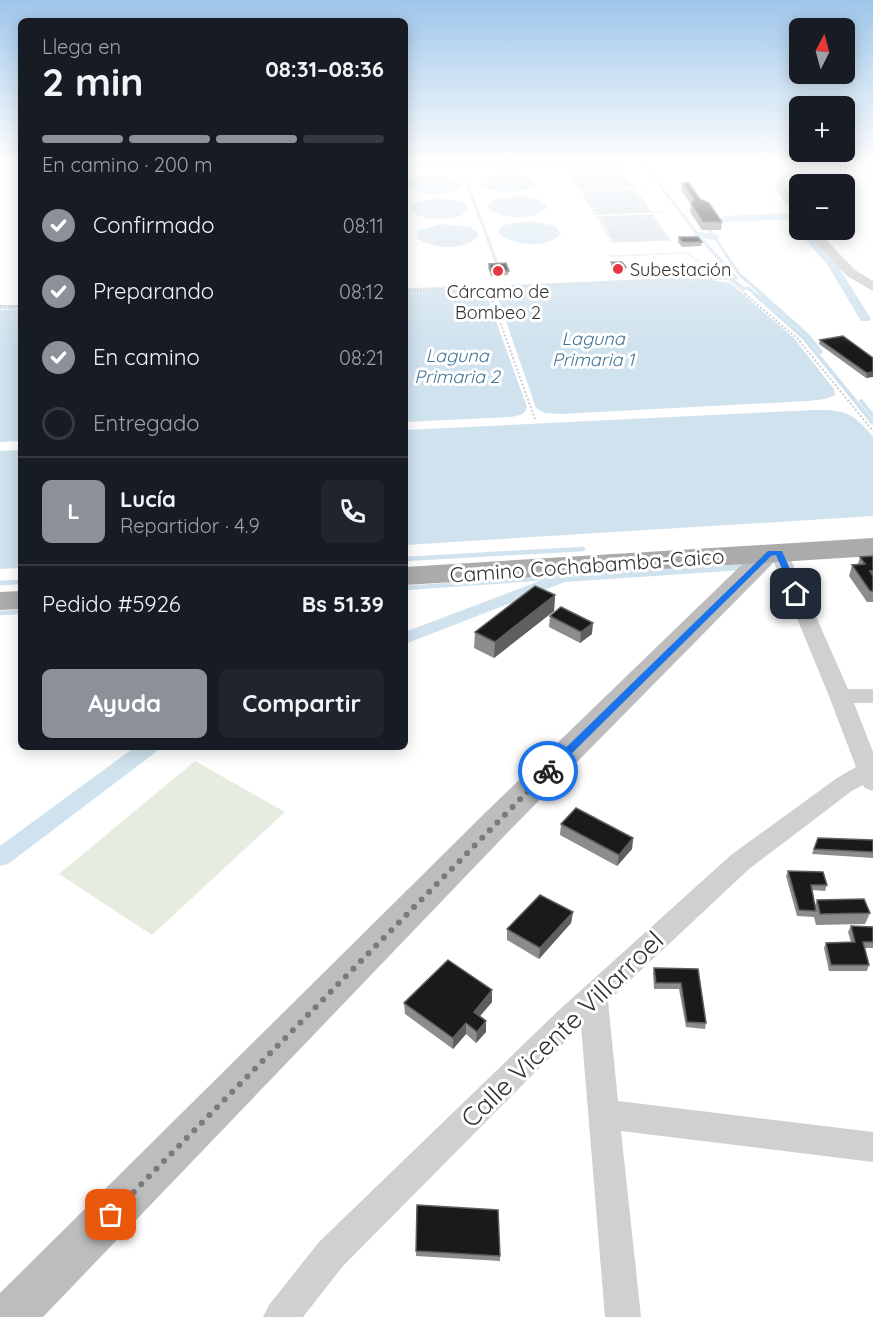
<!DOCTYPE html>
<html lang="es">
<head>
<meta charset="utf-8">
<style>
	:root { --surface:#171b24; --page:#20242c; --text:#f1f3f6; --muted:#9ea1a6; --line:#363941; --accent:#8c9099 }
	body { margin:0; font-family:Quicksand,sans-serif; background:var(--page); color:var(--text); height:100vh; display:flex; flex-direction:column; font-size:22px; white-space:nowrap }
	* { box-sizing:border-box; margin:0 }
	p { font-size:20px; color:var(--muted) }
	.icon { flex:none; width:33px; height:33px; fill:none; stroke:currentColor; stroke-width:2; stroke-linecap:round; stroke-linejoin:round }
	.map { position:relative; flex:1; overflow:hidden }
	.sheet { position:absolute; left:18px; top:18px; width:390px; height:732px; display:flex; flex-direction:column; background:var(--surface); border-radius:9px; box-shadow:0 3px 15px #0003 }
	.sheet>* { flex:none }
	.needle { width:39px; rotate:6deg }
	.controls { position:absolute; left:789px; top:18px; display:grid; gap:12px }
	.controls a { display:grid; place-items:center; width:66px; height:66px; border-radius:9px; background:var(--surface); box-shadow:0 3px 15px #0003; font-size:30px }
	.pin { position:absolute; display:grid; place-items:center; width:51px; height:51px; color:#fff; margin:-26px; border-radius:12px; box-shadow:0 3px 9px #0006 }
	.courier { position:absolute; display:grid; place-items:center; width:60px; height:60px; margin:-30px; border:4px solid #1a73e8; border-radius:50%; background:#fff; color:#222; box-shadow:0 2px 8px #0007 }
	.summary em { font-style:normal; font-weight:800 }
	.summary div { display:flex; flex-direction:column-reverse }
	.summary { display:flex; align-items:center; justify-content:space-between; height:102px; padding:0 24px }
	h1 { font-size:39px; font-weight:800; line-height:45px }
	.bar { display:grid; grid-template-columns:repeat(4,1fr); gap:9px 6px; align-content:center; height:72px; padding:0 24px }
	.bar i { height:8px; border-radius:4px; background:var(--line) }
	.bar .selected { background:var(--accent) }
	.bar p { grid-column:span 4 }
	.line { display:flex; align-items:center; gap:15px; padding:0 24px; border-top:2px solid var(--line) }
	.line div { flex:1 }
	.round { display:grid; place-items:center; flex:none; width:63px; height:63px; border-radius:9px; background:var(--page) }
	ol { padding:0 24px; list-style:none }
	li { display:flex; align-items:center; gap:18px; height:66px }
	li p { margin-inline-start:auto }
	li .icon { padding:6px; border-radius:50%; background:var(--accent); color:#fff; stroke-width:4 }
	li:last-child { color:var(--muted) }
	li i { width:33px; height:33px; border:3px solid var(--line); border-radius:50% }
	.primary-button { display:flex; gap:12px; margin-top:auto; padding:12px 24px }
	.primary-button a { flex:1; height:69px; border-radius:9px; background:var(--accent); color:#fff; font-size:24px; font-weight:800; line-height:69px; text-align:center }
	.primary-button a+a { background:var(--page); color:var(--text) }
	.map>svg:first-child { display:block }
	.green { fill:#e6ecdf }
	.water { fill:#cfe2ee }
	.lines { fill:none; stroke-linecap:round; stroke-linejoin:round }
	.stream-far2 { stroke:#cfe2ee; stroke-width:3 }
	.stream-far1 { stroke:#cfe2ee; stroke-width:4 }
	.stream { stroke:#cfe2ee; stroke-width:4.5 }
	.canal { fill:#cfe2ee; fill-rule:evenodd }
	.path-far1 { stroke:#cdcdcd; stroke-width:1.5; stroke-dasharray:1.5 1.5; stroke-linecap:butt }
	.path { stroke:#cdcdcd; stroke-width:2; stroke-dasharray:2 2; stroke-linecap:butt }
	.minor { fill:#d0d0d0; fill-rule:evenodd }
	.secondary { fill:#bdbdbd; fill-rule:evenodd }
	.primary { fill:#ababab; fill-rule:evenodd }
	.path-bridge { stroke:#cdcdcd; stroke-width:1.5; stroke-dasharray:1.5 1.5; stroke-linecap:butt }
	.wall { fill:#8c8c8c }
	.shaded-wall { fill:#5f5f5f }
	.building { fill:#1a1a1a; stroke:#5f5f5f; stroke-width:1.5 }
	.route { fill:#1a73e8 }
	.done { stroke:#7a7a7a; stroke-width:6; stroke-dasharray:0 10.8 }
	.poi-dot { fill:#e63946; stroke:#fff; stroke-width:2 }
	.labels { text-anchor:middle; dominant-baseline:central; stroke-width:6; stroke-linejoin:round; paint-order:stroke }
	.far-poi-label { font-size:18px; fill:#333; stroke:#fff; text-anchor:start }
	.far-water-label { font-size:18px; font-style:italic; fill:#3f7597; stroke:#fff }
	.street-label { font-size:21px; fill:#333; stroke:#fff }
	.near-street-label { font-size:26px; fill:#333; stroke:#fff }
</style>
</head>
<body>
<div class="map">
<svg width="873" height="1317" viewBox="0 0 873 1317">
	<rect width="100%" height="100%" fill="#fff"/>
	<polygon class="green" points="195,761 285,812 152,935 59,874"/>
	<g class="water">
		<polygon points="619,167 633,187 581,189 569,169"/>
		<path d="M 507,173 L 530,177 L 535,183 C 524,196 491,195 479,183 L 483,177 Z"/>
		<path d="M 434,175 L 457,179 L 461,185 C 448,197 418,196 405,186 L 405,181 L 416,177 Z"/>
		<polygon points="634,190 650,212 597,214 583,192"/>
		<path d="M 517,196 L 535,198 L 546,204 L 547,207 C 536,221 499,220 487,207 L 492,200 Z"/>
		<path d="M 435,198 L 454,200 L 466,204 L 468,211 C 454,222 425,222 410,211 L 412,204 Z"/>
		<polygon points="651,215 669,240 614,242 599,217"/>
		<path d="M 529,221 L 555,226 L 561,233 C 550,249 510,247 498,232 L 503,225 Z"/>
		<path d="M 442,224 L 470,227 L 478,233 L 478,237 C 464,251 432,249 417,238 L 418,230 Z"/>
		<polygon points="710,280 730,283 793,337 834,389 835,395 825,399 808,401 560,414 545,413 536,408 497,295 500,292 510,288"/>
		<path d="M 469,290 L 484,293 L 487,296 L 527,407 C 526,415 517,416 510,417 L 405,422 L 405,293 Z"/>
		<polygon points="21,309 21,441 0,442 0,310"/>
		<path d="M 815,410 C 845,409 855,414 873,437 L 873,516 L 405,545 L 405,430 Z"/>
		<polygon points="21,450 21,568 0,569 0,451"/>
	</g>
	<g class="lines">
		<g class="stream-far2">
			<polyline points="644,164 698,235 736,278"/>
			<polyline points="467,183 499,269"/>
			<polyline points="710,230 739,274 763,295"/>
			<polyline points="748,288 756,295"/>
			<polyline points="405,291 729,277 743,288 749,289"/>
		</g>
		<g class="stream-far1">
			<polyline points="755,294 804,338 873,423"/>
			<polyline points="761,294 807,335 821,352"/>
			<polyline points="0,307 21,307"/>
			<polyline points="861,401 873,416"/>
		</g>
		<g class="stream">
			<polyline points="405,559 583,549"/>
			<polyline points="0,583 21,582"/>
			<polyline points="405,588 563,577"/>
			<polyline points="0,613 21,612"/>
		</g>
		<g class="canal">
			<polygon points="792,213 800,218 800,230 808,230 835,261 871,319 869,321 861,321 827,264 799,232 799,228 789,219 725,222 720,219 725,216"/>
			<polygon points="698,232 715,234 720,237 715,240 694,237 694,233"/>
			<polygon points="737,562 743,564 745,567 743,570 565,582 405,644 405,632 563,572"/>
			<polygon points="135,747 159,747 156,752 8,864 0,866 0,846"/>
		</g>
		<g class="path-far1">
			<polygon points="619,167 634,188 581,189 568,169"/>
			<polyline points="573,177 604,176"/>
			<polyline points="575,180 627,178"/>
			<polyline points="577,183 629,181"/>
			<polyline points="578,186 630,184"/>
			<polyline points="634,188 645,187"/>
			<polygon points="635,190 651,212 595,214 582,191"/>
			<polyline points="584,195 638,194"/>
			<polyline points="586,198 640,196"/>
			<polyline points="587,201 642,199"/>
			<polyline points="589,204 644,202"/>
			<polyline points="591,207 646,205"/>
			<polyline points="593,210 648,208"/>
			<polyline points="651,212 663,212"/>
			<polygon points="652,215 670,240 612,242 597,217"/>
			<polyline points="600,221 655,219"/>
			<polyline points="601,224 657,222"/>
			<polyline points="603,227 659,225"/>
			<polyline points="605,231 662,229"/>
			<polyline points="607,234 664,232"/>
			<polyline points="609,237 667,235"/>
			<polyline points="611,256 687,253 706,267 716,269 747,295"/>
			<polyline points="405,289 479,286 480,288"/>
			<polyline points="405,292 480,289 490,295"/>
			<polyline points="492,295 498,288 727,279"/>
		</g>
		<g class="path">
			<polyline points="488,294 491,296 493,294"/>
			<polyline points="745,294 797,338 873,431"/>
			<polyline points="491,297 535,419"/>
			<polyline points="0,306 21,306"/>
		</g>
		<g class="minor">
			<polygon points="405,162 655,162 650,165 449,168 405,166"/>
			<polygon points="804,163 873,167 873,173 806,169 788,179 785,188 800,206 800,217 796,216 775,188 779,175"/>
			<polygon points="805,230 817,230 855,270 873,281 873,291 847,276"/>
			<polygon points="779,547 786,549 788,553 848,689 873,689 873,703 854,703 873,752 873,791 865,788 863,785 853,790 749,869 608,1001 618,1101 873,1132 873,1162 621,1131 641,1317 605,1317 581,1026 343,1266 303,1317 263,1317 269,1305 319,1242 558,1011 731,855 837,778 856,767 829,696 770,553 772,549"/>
		</g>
		<polygon class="secondary" points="768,545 788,548 792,553 788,558 775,561 512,828 43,1317 0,1317 0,1293 488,810 759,548"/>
		<g class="primary">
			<polygon points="873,538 873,556 405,585 405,567"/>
			<polygon points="21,591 21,609 0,610 0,592"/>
		</g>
		<g class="path-bridge">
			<polyline points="588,168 591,172"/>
			<polyline points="599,168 601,171"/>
			<polyline points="592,174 598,182"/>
			<polyline points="603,174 608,182"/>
			<polyline points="610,184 613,188"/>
			<polyline points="600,185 602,189"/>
			<polyline points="614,190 616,194"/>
			<polyline points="603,191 606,195"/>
			<polyline points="608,197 613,206"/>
			<polyline points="618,197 624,206"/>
			<polyline points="615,209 617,214"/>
			<polyline points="626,209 629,213"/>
			<polyline points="619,216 622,221"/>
			<polyline points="630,216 633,220"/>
			<polyline points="635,223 642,233"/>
			<polyline points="624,224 630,233"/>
			<polyline points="644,236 647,241"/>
			<polyline points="632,237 635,241"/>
		</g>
	</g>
	<g class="wall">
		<polygon points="682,183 700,199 722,222 721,230 702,230 690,212 691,204 681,191"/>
		<polygon points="679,237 702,242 701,246 682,247 678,242"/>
		<polygon points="611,262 626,267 625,271 614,272 611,266"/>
		<polygon points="489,264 509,271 508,275 491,276 488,268"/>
		<polygon points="820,340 873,358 866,378 819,344"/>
		<polygon points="873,556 873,602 867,602 849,576 852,565 858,564 860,557"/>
		<polygon points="555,595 554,611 494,658 474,648 475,632"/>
		<polygon points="550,616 592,634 580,643 549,627"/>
		<polygon points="561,824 633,838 632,849 617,866 560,835"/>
		<polygon points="818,838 873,840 873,858 812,854"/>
		<polygon points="788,871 827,885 825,891 812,890 815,906 817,900 870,913 865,924 816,925 814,917 797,916 786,876"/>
		<polygon points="573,912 571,923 539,959 507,940 507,929"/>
		<polygon points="851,926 873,927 873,948 865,948 869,965 867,971 829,971 824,948 826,943 851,942 848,932"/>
		<polygon points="654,968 698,969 706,1023 705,1029 686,1027 679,989 654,989 653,973"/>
		<polygon points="492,990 492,1002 480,1016 486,1032 476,1043 466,1034 453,1049 405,1014 404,1003"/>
		<polygon points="417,1205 500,1256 500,1261 416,1256"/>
	</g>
	<g class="shaded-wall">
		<polygon points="873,372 873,377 866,378 867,373"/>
		<polygon points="555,595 554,611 494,658 495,642"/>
		<polygon points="593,623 592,634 580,643 581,632"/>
		<polygon points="633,838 632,849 617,866 619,855"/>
		<polygon points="573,912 571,923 539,959 540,948"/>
		<polygon points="492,990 492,1002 474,1023 474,1012"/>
		<polygon points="486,1021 486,1032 476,1043 477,1032"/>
		<polygon points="466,1023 466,1034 453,1049 453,1038"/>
	</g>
	<g class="building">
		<polygon points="682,183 689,183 700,199 709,203 722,222 703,222 691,204 694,199"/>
		<polygon points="679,237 698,237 702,242 682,242"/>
		<polygon points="611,262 622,262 626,267 615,267"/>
		<polygon points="506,263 509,271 491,271 489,264"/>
		<polygon points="843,336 873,358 873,372 867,373 820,340"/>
		<polygon points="873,556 873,571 870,571 873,576 873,591 870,591 852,565 865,564 860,557"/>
		<polygon points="535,586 555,595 495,642 475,632"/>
		<polygon points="561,607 593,623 581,632 550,616"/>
		<polygon points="576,808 633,838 619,855 561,824"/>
		<polygon points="818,838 873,840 873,852 814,849"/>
		<polygon points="788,871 823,872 827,885 811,885 816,911 799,910"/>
		<polygon points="540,895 573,912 540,948 507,929"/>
		<polygon points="864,899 870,913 820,914 817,900"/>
		<polygon points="851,926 873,927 873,942 863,942 869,965 831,965 826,943 855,942"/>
		<polygon points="448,960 492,990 474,1012 486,1021 477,1032 466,1023 453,1038 404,1003"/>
		<polygon points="654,968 698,969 706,1023 687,1022 681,983 656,983"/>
		<polygon points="417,1205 498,1210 500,1256 416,1251"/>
	</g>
	<linearGradient id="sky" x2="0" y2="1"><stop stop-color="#9ec6ea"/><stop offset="0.47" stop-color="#fff"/><stop offset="1" stop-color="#fff" stop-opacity="0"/></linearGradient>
	<rect width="873" height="346" fill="url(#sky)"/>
	<polygon class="route" points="768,551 782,551 801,594 800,595 793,595 776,555 771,556 551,774 544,774 544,769"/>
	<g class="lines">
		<polyline class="done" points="111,1215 548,771"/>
	</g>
	<g class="poi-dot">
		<circle cx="618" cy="269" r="6"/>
		<circle cx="498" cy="271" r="6"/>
	</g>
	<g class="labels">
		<g class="far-poi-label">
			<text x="630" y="269">Subestación</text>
			<text x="498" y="291" text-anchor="middle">Cárcamo de<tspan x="498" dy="21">Bombeo 2</tspan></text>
		</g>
		<g class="far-water-label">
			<text x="593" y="338">Laguna<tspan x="593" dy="21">Primaria 1</tspan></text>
			<text x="457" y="355">Laguna<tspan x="457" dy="21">Primaria 2</tspan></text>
		</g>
		<g class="street-label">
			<text transform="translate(587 565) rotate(-4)">Camino Cochabamba-Caico</text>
		</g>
		<g class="near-street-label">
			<text transform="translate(562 1029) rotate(-44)">Calle Vicente Villarroel</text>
		</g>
	</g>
</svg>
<div class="controls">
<a><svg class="needle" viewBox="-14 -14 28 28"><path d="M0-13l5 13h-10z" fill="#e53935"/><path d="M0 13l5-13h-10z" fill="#9ea1a6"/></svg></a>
<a>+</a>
<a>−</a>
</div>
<div class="pin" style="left:111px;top:1215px;background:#ea580c"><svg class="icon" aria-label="bag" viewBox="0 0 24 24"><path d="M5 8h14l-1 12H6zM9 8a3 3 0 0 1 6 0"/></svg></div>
<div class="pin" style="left:796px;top:594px;background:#1f2937"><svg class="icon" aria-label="home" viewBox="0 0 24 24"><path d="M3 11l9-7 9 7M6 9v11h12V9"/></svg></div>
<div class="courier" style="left:548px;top:771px"><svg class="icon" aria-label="bike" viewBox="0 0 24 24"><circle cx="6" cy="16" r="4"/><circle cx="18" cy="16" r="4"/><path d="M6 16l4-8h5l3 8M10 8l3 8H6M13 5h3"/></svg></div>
<section class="sheet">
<div class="summary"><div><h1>2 min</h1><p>Llega en</p></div><em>08:31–08:36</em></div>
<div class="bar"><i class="selected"></i><i class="selected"></i><i class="selected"></i><i></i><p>En camino · 200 m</p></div>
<ol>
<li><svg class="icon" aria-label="check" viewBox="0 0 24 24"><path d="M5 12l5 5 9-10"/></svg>Confirmado<p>08:11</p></li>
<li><svg class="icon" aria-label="check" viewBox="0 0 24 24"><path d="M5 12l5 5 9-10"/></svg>Preparando<p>08:12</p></li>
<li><svg class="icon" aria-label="check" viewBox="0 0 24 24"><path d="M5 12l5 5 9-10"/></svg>En camino<p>08:21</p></li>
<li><i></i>Entregado</li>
</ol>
<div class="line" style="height:108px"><b class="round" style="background:var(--accent);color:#fff">L</b><div><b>Lucía</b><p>Repartidor · 4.9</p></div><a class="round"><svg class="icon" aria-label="phone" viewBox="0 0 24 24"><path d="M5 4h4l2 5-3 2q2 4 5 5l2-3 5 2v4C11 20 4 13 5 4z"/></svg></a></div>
<div class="line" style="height:78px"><div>Pedido #5926</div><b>Bs 51.39</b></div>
<div class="primary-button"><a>Ayuda</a><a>Compartir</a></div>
</section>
</div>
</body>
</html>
